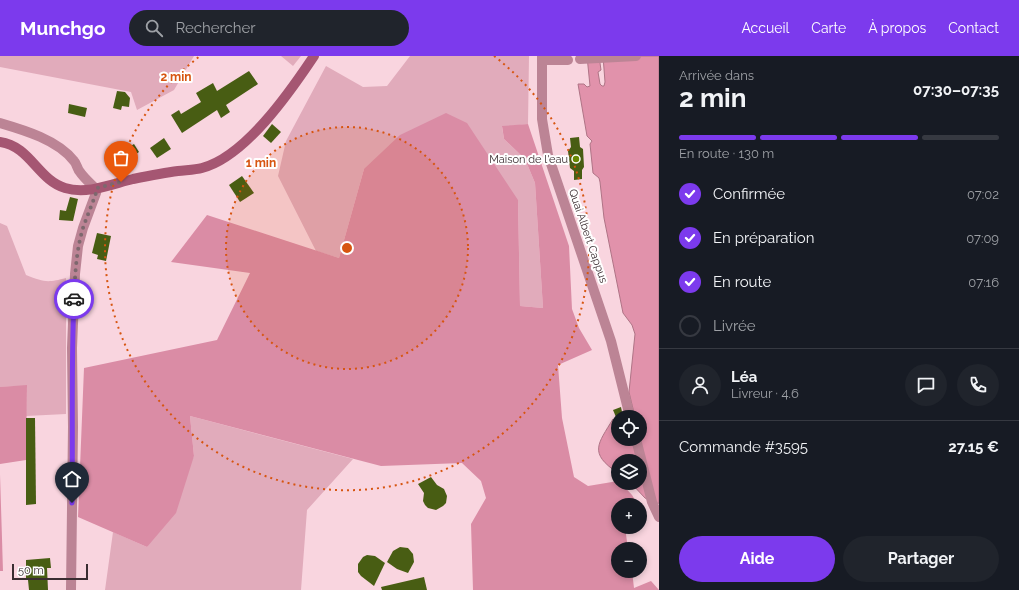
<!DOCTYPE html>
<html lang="fr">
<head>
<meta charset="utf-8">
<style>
	:root { --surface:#171b24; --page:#20242c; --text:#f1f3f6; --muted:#9ea1a6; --line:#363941; --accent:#7c3aed }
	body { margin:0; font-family:Raleway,sans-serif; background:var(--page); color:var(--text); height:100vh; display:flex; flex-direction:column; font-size:15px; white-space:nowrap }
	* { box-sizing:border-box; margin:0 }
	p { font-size:13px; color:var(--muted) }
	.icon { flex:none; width:22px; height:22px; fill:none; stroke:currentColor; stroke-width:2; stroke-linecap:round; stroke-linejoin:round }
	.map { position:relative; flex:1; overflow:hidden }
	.drawer { display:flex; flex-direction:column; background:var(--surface); width:360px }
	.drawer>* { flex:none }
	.controls { position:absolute; left:611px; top:354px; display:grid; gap:8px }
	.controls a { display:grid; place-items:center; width:36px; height:36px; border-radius:50%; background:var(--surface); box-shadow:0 2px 6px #0003; font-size:20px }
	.scale { position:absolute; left:12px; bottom:10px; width:76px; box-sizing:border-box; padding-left:4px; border:2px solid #3a2d31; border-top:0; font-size:11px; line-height:14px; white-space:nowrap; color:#3a2d31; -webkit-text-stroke:3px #fff; paint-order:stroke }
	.pin { position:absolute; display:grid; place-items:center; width:34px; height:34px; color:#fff; margin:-41px -17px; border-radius:50% 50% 50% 0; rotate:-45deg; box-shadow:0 0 4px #0007 }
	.pin .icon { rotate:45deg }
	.courier { position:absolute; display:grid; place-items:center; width:40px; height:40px; margin:-20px; border:3px solid #7c3aed; border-radius:50%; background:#fff; color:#222; box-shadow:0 1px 5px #0007 }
	.head em { font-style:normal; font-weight:700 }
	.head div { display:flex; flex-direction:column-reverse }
	.head { display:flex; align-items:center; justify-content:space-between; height:68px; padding:0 20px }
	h1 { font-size:26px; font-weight:700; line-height:30px }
	.bar { display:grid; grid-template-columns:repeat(4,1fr); gap:6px 4px; align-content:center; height:48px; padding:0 20px }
	.bar i { height:5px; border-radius:3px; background:var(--line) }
	.bar .active { background:var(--accent) }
	.bar p { grid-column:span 4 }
	.line { display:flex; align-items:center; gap:10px; padding:0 20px; border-top:1px solid var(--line) }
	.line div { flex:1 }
	.round { display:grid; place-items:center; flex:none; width:42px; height:42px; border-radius:21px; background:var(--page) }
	ol { padding:0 20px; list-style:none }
	li { display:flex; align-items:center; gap:12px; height:44px }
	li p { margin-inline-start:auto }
	li .icon { padding:4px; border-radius:50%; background:var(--accent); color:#fff; stroke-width:4 }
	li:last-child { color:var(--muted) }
	li i { width:22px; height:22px; border:2px solid var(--line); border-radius:50% }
	.button { display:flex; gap:8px; margin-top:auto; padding:8px 20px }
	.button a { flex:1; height:46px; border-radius:24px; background:var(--accent); color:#fff; font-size:16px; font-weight:700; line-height:46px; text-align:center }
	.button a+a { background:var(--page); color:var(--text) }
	header { display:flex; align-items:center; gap:24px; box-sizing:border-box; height:56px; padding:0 20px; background:var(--accent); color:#fff }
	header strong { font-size:19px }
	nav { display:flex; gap:22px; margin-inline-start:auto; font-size:14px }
	.search { width:280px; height:36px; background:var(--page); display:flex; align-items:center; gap:10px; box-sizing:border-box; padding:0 14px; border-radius:22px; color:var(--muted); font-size:15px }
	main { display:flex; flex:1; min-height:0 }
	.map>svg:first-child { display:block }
	.green { fill:#e1abbb }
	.forest { fill:#da8ca5 }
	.water { fill:#e192ab; stroke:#af7486 }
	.building { fill:#485d13 }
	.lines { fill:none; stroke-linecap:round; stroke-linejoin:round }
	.street { stroke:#bc8495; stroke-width:10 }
	.secondary { stroke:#a55672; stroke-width:10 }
	.done { stroke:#7d686e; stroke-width:4; stroke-dasharray:0 7.2 }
	.route { stroke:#7c3aed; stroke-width:5 }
	.ring { fill:none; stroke:#d75510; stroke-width:2; stroke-dasharray:2 4 }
	.poi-dot { fill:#688802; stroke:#fff; stroke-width:1.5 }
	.labels { text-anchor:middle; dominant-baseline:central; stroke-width:4; stroke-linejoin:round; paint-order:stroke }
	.poi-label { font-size:11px; fill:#3a2d31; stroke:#fff; text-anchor:end }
	.street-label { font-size:11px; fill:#3a2d31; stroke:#fff }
	.centre { fill:#d75510; stroke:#fff; stroke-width:2 }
	.ring-label { font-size:12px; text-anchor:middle; font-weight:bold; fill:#d75510; stroke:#fff; stroke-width:4; stroke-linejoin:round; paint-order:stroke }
</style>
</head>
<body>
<header>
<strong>Munchgo</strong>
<div class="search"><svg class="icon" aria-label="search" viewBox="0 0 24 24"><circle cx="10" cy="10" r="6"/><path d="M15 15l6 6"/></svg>Rechercher</div>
<nav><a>Accueil</a><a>Carte</a><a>À propos</a><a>Contact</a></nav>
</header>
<main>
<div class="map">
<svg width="659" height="534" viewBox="0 0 659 534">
	<rect width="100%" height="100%" fill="#f9d5df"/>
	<g class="green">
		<polygon points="0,0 194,0 174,34 137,54 131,36 0,11"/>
		<polygon points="281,0 301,0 293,10"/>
		<polygon points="410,0 529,0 528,68 502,71 504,83 525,103 535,127 543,252 520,250 518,144 364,113 339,202 316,195 278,120 286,85 326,10 363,31 387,30"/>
		<path d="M 0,167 L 7,170 L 26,219 C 44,226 47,227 66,222 L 66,358 L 26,360 L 27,330 L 0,331 Z"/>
		<polygon points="190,360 353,403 307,454 301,534 105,534 113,476 147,491 194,400"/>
	</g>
	<g class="forest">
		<polygon points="446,57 467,67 518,144 520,250 543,252 535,127 525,103 504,83 502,70 528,68 569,190 572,253 579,272 592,294 558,309 562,362 574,421 588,430 618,425 618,427 621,427 632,439 638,449 618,449 618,471 625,471 628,493 618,493 618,515 632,515 634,532 651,525 659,534 473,534 471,468 486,442 481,425 462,407 381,410 190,360 194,400 176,457 147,491 78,461 84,312 217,284 250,217 171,206 207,159 339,202 364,113 400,79"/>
		<polygon points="27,329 26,404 0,408 0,331"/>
		<polygon points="0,418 3,515 0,515"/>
	</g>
	<path class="water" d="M 587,0 L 599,0 L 601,14 L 598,16 L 600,28 L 602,30 L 604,30 L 605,26 L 603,0 L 659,0 L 659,447 L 657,448 L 645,442 L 631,427 L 640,427 L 640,405 L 618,405 L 618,417 C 588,397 598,388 613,363 L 618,372 L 618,383 L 640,383 L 640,361 L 635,361 L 629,336 L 635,278 L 632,269 L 623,257 L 604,162 L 600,126 L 599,122 L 593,117 L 590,88 L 592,85 L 587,80 L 578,28 L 584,28 L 587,31 L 590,30 Z"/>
	<g class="building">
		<polygon points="249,15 258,28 226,49 230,56 221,62 217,54 182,77 171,59 179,54 181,58 201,46 196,37 213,27 217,35"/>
		<polygon points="117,35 125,36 130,42 129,51 122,50 121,54 113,52"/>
		<polygon points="69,48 87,52 85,61 68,57"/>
		<polygon points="272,68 281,76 271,87 263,80"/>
		<polygon points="579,81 580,91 583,93 584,111 582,114 582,123 574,124 574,115 570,112 568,95 571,91 570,82"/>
		<polygon points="164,82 171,93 157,102 150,92"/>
		<polygon points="134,88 139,96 130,102 131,104 121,110 114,101"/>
		<polygon points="242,120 254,137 240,146 229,129"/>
		<polygon points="70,141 78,143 73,165 59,164 60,154 66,155"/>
		<polygon points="97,177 111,180 106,205 97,203 98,199 92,197"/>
		<polygon points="621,351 623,361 616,361 613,354"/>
		<polygon points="26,362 35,362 36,448 26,449"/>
		<polygon points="431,421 437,429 444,433 447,440 446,447 443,450 436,454 428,452 425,449 423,445 424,437 418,428"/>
		<polygon points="400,491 408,492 413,498 414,506 408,517 397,513 387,506 393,495"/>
		<polygon points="367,499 375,500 385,507 374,530 361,520 358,516 358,508 363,501"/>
		<polygon points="50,502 51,512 47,512 48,534 29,534 28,524 26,524 26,504"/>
		<polygon points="424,521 427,534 382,534 381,531"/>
	</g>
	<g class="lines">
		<g class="street">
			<polyline points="542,0 542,63 548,99 611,285 630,361"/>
			<polyline points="580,3 636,0"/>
			<polyline points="542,4 568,4"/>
			<path d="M 0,67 C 24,74 58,84 74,105 C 77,108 77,113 80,116 C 84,122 90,127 95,132"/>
			<polyline points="636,383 652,446 659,461"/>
			<polyline points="71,534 73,371 72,292 75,218 78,190 83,172 96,137 97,132"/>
		</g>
		<path class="secondary" d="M 0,86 C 30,90 38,124 65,132 C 87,139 112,128 133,123 C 148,120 163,117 178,115 C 186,114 195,114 202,112 C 245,101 290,36 314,0"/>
	</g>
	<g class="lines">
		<path class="done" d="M 74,243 C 75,220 76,195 83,172 C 87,160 92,149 96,137 L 97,132 L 121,126"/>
		<path class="route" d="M 72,447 C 73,379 71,311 74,243"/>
	</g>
	<circle cx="347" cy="192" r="121" fill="#d75510" fill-opacity=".12"/>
	<g class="ring">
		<circle cx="347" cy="192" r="121"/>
		<path d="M494 0A242 242 0 1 1 200 0"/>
	</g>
	<circle class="poi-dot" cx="576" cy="103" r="4"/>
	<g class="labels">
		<g class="poi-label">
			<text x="568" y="103">Maison de l'eau</text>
		</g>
		<g class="street-label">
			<text transform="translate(588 180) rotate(71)">Quai Albert Cappus</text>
		</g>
	</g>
	<circle cx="347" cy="192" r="6" class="centre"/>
	<g class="ring-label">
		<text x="176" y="25">2 min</text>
		<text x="261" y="111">1 min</text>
	</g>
</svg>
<div class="controls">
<a><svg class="icon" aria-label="locate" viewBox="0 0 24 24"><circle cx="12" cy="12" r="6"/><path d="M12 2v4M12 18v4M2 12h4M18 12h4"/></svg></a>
<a><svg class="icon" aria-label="layers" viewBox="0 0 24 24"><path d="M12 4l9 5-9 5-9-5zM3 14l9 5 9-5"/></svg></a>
<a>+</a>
<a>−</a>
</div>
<div class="scale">50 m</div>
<div class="pin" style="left:121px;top:126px;background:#ea580c"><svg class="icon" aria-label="bag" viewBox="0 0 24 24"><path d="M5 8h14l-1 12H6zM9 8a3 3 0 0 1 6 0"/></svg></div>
<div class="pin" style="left:72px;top:447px;background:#1f2937"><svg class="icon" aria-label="home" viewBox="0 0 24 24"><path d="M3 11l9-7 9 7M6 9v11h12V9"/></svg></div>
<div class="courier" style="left:74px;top:243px"><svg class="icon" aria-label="car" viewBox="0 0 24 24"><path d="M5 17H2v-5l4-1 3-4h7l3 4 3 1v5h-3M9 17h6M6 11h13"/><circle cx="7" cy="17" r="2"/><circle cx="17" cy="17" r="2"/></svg></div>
</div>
<section class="drawer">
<div class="head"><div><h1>2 min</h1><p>Arrivée dans</p></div><em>07:30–07:35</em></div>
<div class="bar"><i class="active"></i><i class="active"></i><i class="active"></i><i></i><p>En route · 130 m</p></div>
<ol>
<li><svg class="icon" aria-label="check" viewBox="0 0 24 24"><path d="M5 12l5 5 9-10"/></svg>Confirmée<p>07:02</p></li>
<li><svg class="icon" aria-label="check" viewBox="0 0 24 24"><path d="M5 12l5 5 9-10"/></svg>En préparation<p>07:09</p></li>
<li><svg class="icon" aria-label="check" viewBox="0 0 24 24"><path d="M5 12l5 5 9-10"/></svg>En route<p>07:16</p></li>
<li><i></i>Livrée</li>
</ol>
<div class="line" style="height:72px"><a class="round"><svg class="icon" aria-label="person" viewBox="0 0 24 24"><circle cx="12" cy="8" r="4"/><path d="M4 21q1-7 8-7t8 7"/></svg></a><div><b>Léa</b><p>Livreur · 4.6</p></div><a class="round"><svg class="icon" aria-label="chat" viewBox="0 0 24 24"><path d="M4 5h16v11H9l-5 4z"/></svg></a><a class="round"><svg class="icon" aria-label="phone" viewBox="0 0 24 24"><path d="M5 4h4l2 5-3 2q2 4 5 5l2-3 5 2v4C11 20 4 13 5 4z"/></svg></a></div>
<div class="line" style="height:52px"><div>Commande #3595</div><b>27.15 €</b></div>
<div class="button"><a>Aide</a><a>Partager</a></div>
</section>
</main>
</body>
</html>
